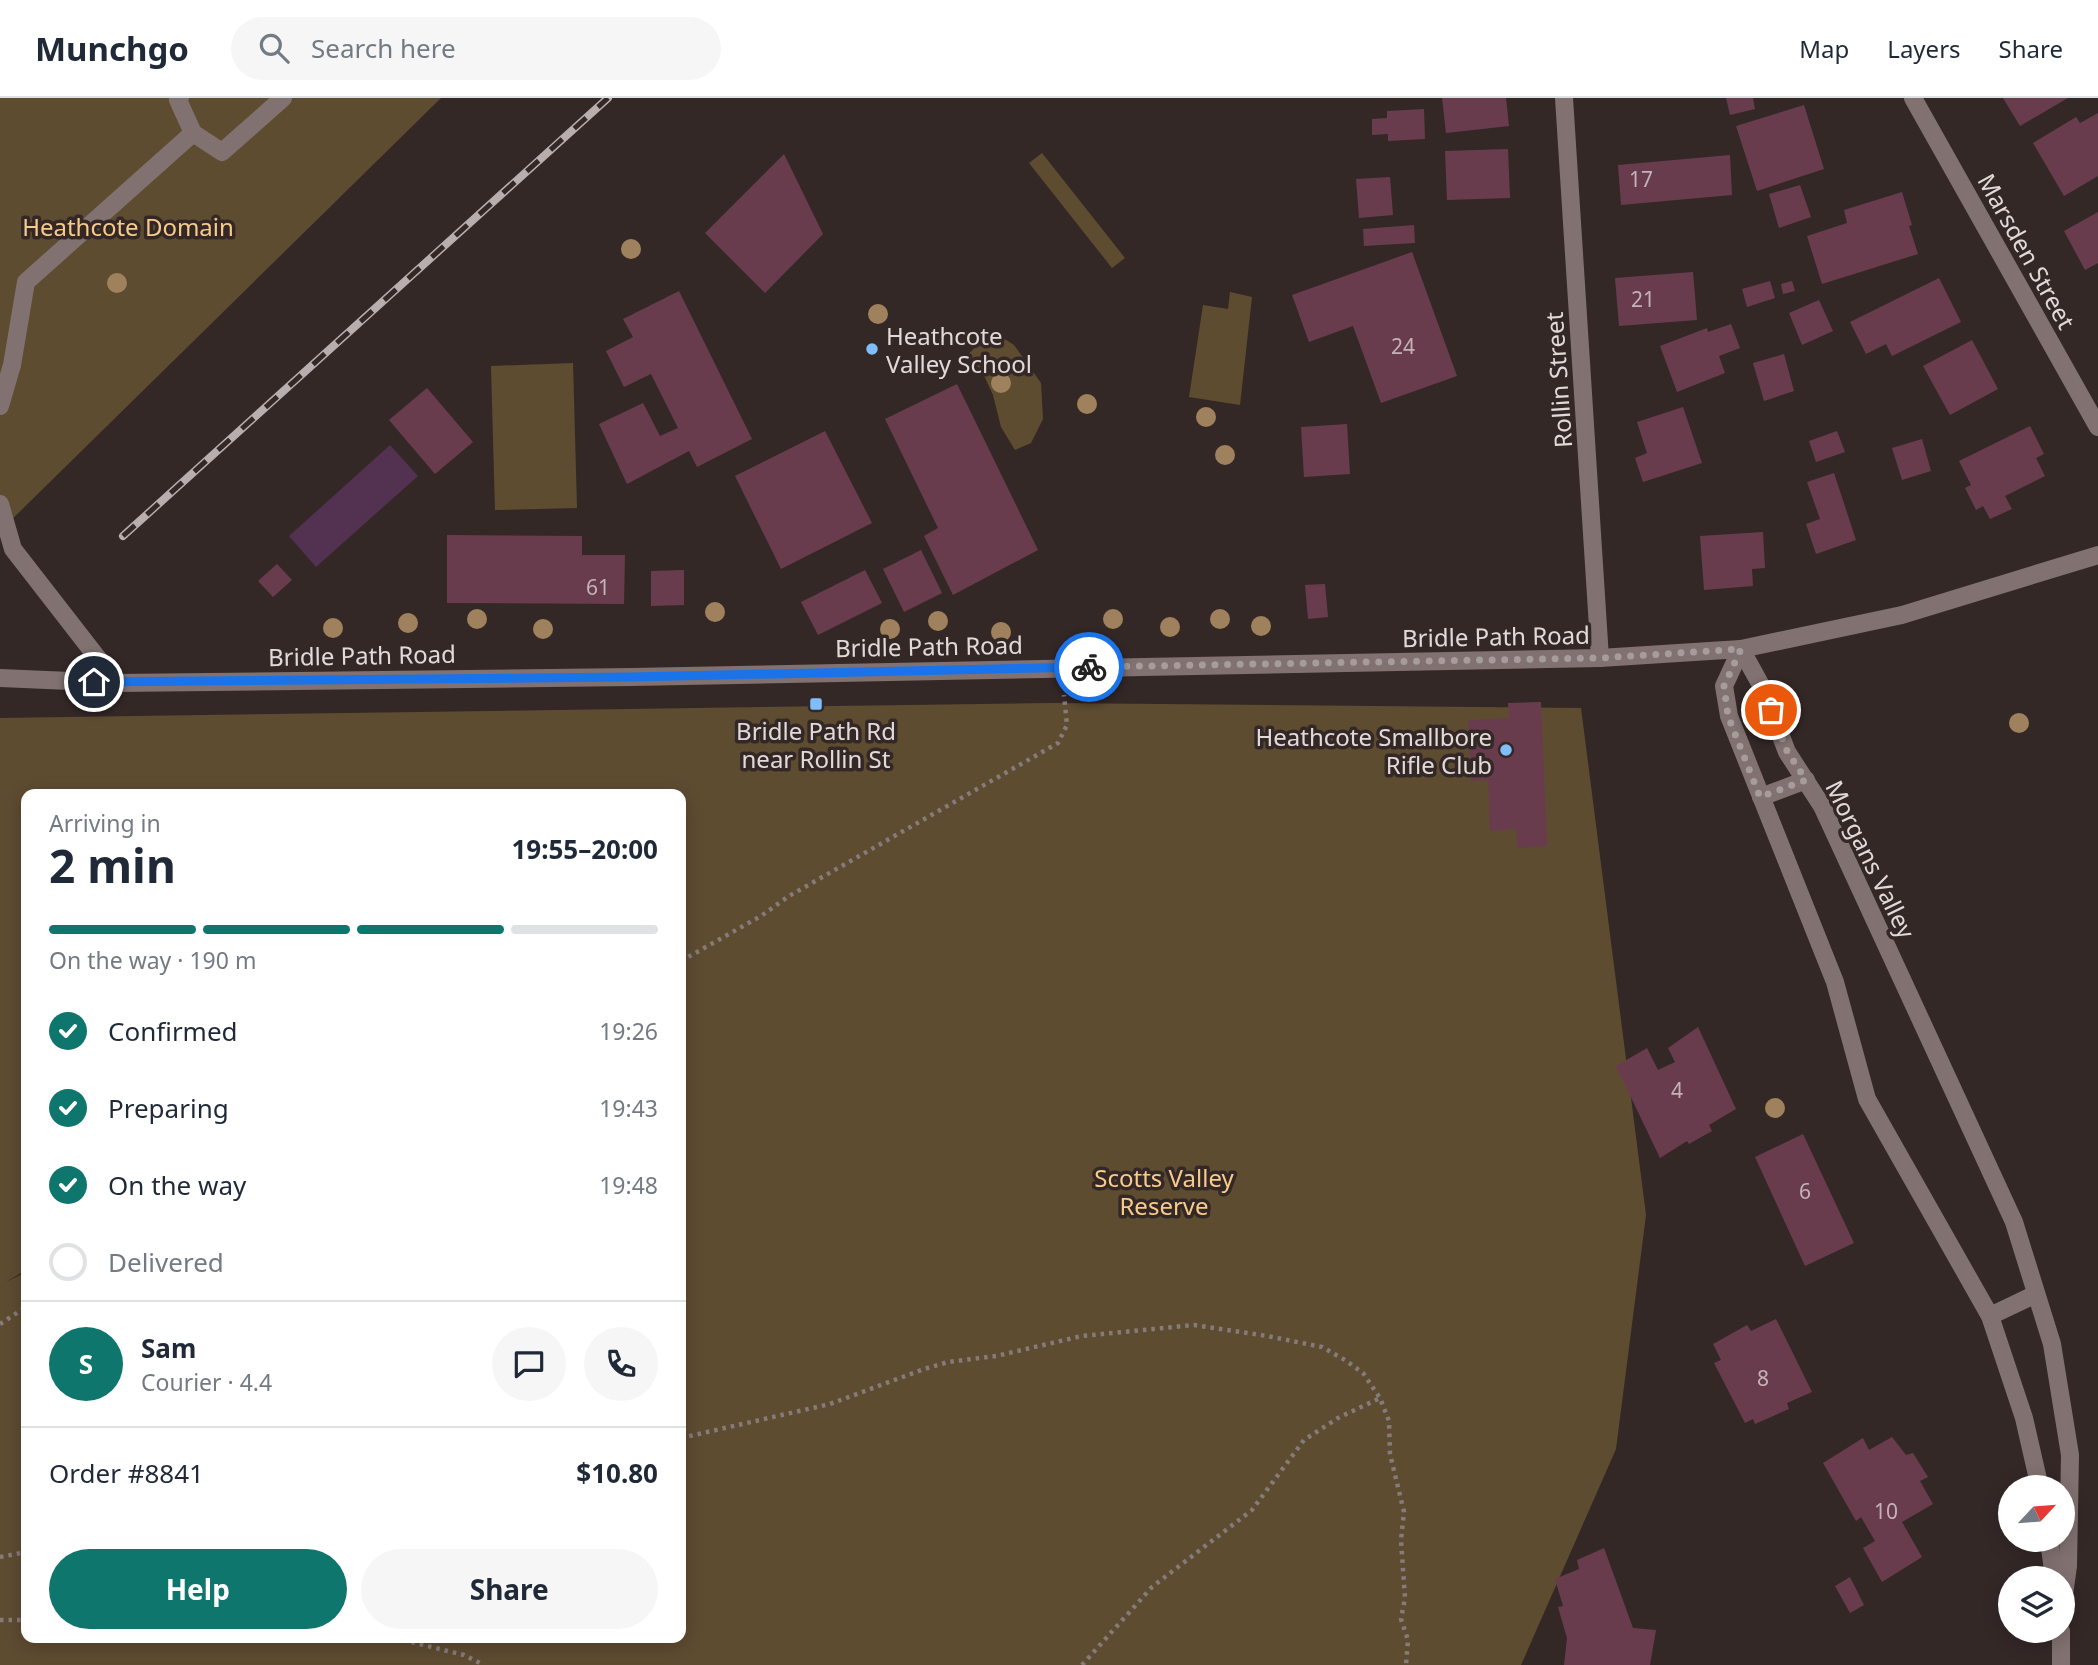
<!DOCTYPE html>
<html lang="en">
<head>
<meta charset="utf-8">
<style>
	:root { --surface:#fff; --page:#f6f6f7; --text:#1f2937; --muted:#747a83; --line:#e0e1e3; --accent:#0f766e }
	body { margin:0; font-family:"Noto Sans",sans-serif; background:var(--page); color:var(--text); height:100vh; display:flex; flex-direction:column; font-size:26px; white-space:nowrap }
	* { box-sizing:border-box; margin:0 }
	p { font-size:23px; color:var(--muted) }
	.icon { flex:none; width:38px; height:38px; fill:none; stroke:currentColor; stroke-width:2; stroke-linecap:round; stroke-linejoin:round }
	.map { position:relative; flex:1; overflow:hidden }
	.panel { position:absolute; left:21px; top:691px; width:665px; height:854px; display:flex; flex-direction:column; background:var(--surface); border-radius:14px; box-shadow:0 4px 18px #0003 }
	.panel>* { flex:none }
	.needle { width:46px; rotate:64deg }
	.buttons { position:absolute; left:1998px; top:1377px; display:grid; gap:14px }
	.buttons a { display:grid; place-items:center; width:77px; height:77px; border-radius:50%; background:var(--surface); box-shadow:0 4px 18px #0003; font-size:35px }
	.pin { position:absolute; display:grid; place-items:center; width:60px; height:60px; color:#fff; margin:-30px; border:4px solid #fff; border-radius:50%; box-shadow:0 2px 7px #0007 }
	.courier { position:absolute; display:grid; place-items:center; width:70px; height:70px; margin:-35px; border:5px solid #1a73e8; border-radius:50%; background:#fff; color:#222; box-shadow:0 2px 9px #0007 }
	.head em { font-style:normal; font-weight:700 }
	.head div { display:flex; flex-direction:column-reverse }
	.head { display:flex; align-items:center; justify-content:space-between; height:119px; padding:0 28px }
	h1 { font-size:46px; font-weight:700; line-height:52px }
	.bar { display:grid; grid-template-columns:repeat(4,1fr); gap:10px 7px; align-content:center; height:84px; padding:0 28px }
	.bar i { height:9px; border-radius:5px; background:var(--line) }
	.bar .active { background:var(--accent) }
	.bar p { grid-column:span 4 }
	.line { display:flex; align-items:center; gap:18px; padding:0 28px; border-top:2px solid var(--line) }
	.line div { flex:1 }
	.round { display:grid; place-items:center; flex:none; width:74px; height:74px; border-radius:37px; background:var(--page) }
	ol { padding:0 28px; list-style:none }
	li { display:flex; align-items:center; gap:21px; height:77px }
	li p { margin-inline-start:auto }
	li .icon { padding:7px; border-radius:50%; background:var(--accent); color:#fff; stroke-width:4 }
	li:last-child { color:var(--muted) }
	li i { width:38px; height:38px; border:4px solid var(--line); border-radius:50% }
	.cta { display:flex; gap:14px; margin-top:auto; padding:14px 28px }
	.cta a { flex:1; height:80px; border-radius:42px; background:var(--accent); color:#fff; font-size:28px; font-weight:700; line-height:80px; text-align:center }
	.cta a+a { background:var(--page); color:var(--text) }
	header { display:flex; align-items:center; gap:42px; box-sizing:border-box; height:98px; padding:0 35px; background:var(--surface); border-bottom:2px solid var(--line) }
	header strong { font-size:33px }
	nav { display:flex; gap:38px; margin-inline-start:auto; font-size:24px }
	.search { width:490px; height:63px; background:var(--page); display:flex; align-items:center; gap:18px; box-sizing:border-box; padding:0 24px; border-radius:38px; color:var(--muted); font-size:26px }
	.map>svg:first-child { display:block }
	.green { fill:#5e4c31; fill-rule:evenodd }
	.water { fill:#533150 }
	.building { fill:#693c4d }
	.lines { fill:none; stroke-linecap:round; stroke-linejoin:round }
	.path { stroke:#857b7a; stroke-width:4.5; stroke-dasharray:3.5 5; stroke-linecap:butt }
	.minor { stroke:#817271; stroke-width:18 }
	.rail-casing { stroke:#b7aead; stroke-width:8 }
	.rail { stroke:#342827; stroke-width:5; stroke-dasharray:16; stroke-linecap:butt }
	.tree { fill:#9f825d }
	.done { stroke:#a59c9b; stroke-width:7; stroke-dasharray:0 12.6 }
	.route { stroke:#1a73e8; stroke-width:9 }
	.poi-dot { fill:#80bdfa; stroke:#342827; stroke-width:2.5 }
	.labels { text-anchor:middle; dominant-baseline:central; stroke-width:7; stroke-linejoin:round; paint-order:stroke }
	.number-label { font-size:21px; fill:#c4b2b6 }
	.park-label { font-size:24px; fill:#f7cb8a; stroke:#342827 }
	.street-label { font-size:24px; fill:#e2dad9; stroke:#342827 }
	.poi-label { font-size:24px; fill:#e2dad9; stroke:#342827; text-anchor:start }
</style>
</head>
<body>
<header>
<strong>Munchgo</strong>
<div class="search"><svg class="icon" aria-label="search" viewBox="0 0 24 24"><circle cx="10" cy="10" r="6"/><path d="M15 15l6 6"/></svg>Search here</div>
<nav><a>Map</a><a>Layers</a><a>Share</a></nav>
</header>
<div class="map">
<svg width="2098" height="1567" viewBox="0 0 2098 1567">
	<rect width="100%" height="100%" fill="#342827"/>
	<g class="green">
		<polygon points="0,0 441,0 0,433"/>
		<polygon points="1042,55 1125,160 1112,170 1029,65"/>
		<polygon points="1230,194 1252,199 1240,307 1189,299 1203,207 1228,211"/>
		<polygon points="992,238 1000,238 1014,247 1041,285 1043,321 1031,345 1015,352 1001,329 993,297 981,271 964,261 980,244"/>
		<polygon points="573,265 577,410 495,412 491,268"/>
		<path d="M 1050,605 L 1581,610 L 1646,1117 L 1616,1351 L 1521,1567 L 0,1567 L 0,620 ZM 26,696 L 681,696 L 681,1540 L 26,1540 L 26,1174 L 6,1184 L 26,1172 Z"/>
	</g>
	<polygon class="water" points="390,347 418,378 316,469 289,438"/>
	<g class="building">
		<polygon points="1442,0 1506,0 1509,28 1446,35"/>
		<polygon points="1726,0 1753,0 1755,11 1730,17"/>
		<polygon points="2003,0 2068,0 2020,28"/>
		<polygon points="1804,7 1824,71 1757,93 1736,28"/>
		<polygon points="1424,11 1425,41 1388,43 1388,36 1372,37 1372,21 1387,20 1387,13"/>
		<polygon points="2098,15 2098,78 2064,98 2033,45 2076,19 2080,25"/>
		<polygon points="1508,51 1510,100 1447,102 1445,53"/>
		<polygon points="784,56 823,136 765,195 705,135"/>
		<polygon points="1730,57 1732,97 1621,107 1618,67"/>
		<polygon points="1390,79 1393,117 1359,120 1356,81"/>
		<polygon points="1800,87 1811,119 1779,130 1769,96"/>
		<polygon points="1902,94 1912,127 1909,128 1918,156 1822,186 1807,138 1847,125 1844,112"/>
		<polygon points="2098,114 2098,165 2085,172 2064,133"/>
		<polygon points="1414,127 1415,145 1364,148 1363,131"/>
		<polygon points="1412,154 1457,278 1381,305 1353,228 1309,244 1292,197"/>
		<polygon points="1693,174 1697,222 1619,228 1615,180"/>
		<polygon points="1939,180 1961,224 1892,258 1886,246 1866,256 1850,224"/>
		<polygon points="1770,183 1775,200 1747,209 1742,191"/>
		<polygon points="1792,183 1795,193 1783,196 1781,186"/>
		<polygon points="679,193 752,341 697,369 689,353 627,386 599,326 643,305 660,338 678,330 651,276 624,289 606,253 633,239 623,221"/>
		<polygon points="1819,202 1833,233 1802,247 1789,215"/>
		<polygon points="1731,226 1740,250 1719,258 1725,275 1677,294 1660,248 1707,230 1708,234"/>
		<polygon points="1972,242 1998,291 1950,317 1923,268"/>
		<polygon points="1784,256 1794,293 1764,303 1753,265"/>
		<polygon points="957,286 1038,452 953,497 924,438 938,430 885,321"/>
		<polygon points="427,290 473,344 435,376 389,322"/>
		<polygon points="1683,309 1702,365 1643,384 1635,360 1647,355 1637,324"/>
		<polygon points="1347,326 1350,376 1304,379 1301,329"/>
		<polygon points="2030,328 2044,356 2036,360 2045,378 2005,398 2012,411 1990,421 1983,408 1976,412 1965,390 1971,387 1959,363"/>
		<polygon points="825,333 872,425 781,471 735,378"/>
		<polygon points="1837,333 1845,354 1816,364 1809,343"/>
		<polygon points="1922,341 1931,373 1902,382 1892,350"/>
		<polygon points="1834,375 1856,442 1816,456 1806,426 1820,421 1807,384"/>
		<polygon points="1763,434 1765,470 1752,471 1753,488 1704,492 1700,438"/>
		<polygon points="447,437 582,438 582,457 625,457 624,506 447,505"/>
		<polygon points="921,452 942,495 904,514 883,471"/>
		<polygon points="277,466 292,482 273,499 258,483"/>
		<polygon points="684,472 684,507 651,508 651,473"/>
		<polygon points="865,472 882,505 818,537 801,504"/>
		<polygon points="1325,486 1328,519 1308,521 1305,487"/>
		<polygon points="1541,604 1547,748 1517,750 1516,731 1490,733 1488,682 1471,683 1468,622 1509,620 1508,605"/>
		<polygon points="1698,929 1736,1011 1709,1027 1712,1033 1689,1046 1687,1043 1660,1060 1616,968 1647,950 1658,972 1675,964 1668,950"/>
		<polygon points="1803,1036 1854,1145 1805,1168 1755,1059"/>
		<polygon points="1776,1221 1812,1294 1787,1305 1789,1311 1755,1326 1753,1321 1745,1325 1714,1265 1721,1262 1713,1246 1747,1227 1751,1233"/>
		<polygon points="1892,1339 1906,1357 1913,1355 1928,1379 1920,1383 1933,1406 1902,1424 1922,1459 1882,1484 1863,1450 1875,1443 1861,1419 1856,1423 1823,1365 1863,1340 1869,1352"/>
		<polygon points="1604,1450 1633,1530 1656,1532 1650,1567 1564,1567 1567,1540 1558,1509 1563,1508 1555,1481 1579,1471 1577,1462"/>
		<polygon points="1850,1479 1864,1507 1850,1515 1835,1488"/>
	</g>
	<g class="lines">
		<g class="path">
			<polyline points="681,863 761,818 789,798 1058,645 1067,627 1064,597"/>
			<polyline points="0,1226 26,1209"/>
			<polyline points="681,1340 830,1306 924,1271 948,1264 996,1258 1082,1238 1194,1227 1267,1238 1322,1249 1345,1262 1363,1275 1380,1300 1389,1323 1390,1356 1404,1414 1401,1442 1405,1500 1401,1521 1408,1542 1406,1567"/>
			<polyline points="0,1459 26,1454"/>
			<polyline points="0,1522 26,1522"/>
			<polyline points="395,1540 464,1557 484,1567"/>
			<polyline points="1082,1567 1152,1489 1252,1412 1304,1342 1338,1320 1380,1300"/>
		</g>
		<g class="minor">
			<polyline points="180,0 178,2 193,35 222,54 283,0"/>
			<polyline points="1564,0 1600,560"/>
			<polyline points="1913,0 2098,329"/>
			<polyline points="0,308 12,267 26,184 193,35"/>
			<polyline points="0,406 13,451 117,585"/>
			<polyline points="1741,551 1763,591 1787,654 1822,708 2014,1124 2052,1246 2070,1357 2068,1468 2063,1504"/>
			<polyline points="1741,551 1724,588 1729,618 1835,884 1867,1001 1990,1218 2024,1320 2040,1390"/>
			<polyline points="0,580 117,585 632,579 1600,560 1741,551 1902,517 2098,457"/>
			<polyline points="1761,699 1806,682"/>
			<polyline points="1990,1218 2036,1196"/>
			<polyline points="2049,1442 2054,1480"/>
			<polyline points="2061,1533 2061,1567"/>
		</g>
		<defs>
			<polyline id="rail" points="123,438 608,0"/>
		</defs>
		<use href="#rail" class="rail-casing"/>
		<use href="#rail" class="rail"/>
	</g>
	<g class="tree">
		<circle cx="631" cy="151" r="10"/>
		<circle cx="117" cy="185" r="10"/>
		<circle cx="878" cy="216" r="10"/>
		<circle cx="1001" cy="285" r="10"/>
		<circle cx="1087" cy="306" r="10"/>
		<circle cx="1206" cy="319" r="10"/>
		<circle cx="1225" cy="357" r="10"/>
		<circle cx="715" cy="514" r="10"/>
		<circle cx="477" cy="521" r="10"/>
		<circle cx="1113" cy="521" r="10"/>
		<circle cx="1220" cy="521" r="10"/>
		<circle cx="938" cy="523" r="10"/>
		<circle cx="408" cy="525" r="10"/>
		<circle cx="1261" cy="528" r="10"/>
		<circle cx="1170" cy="529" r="10"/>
		<circle cx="333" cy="530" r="10"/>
		<circle cx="543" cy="531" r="10"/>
		<circle cx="890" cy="531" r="10"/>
		<circle cx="1001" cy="534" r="10"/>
		<circle cx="2019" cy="625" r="10"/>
		<circle cx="1775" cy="1010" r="10"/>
	</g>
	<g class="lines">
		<polyline class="done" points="1089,569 1600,560 1741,551 1724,588 1728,618 1760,699 1806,682 1787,653 1771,612"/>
		<polyline class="route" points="94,584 632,579 1089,569"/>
	</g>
	<g class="poi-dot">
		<circle cx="872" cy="251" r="7"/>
		<rect x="809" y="599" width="14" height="14" rx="3.5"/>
		<circle cx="1506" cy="652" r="7"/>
	</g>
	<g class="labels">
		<g class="number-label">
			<text x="1641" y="81">17</text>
			<text x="1643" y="201">21</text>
			<text x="1403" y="248">24</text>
			<text x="598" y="489">61</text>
			<text x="1677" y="992">4</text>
			<text x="1805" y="1093">6</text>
			<text x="1763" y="1280">8</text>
			<text x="1886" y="1413">10</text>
		</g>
		<g class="park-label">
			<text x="128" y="128">Heathcote Domain</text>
			<text x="1164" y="1079">Scotts Valley<tspan x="1164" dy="28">Reserve</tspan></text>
		</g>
		<g class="street-label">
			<text transform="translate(2027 153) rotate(61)">Marsden Street</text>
			<text transform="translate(1558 282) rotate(-94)">Rollin Street</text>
			<text transform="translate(1496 538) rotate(-1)">Bridle Path Road</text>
			<text transform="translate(929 548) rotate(-1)">Bridle Path Road</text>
			<text transform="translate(362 557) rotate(-1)">Bridle Path Road</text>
			<text transform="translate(1871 761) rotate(64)">Morgans Valley</text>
		</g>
		<g class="poi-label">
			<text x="886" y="237">Heathcote<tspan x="886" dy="28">Valley School</tspan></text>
			<text x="816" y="632" text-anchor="middle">Bridle Path Rd<tspan x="816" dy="28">near Rollin St</tspan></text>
			<text x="1492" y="638" text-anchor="end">Heathcote Smallbore<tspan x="1492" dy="28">Rifle Club</tspan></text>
		</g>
	</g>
</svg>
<div class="buttons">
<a><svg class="needle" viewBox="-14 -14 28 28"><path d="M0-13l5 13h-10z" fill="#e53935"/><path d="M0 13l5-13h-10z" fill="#747a83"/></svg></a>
<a><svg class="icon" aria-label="layers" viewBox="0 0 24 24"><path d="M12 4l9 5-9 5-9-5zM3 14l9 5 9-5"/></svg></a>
</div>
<div class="pin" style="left:1771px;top:612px;background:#ea580c"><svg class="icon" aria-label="bag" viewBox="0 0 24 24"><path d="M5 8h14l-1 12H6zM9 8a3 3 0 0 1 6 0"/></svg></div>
<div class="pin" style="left:94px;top:584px;background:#1f2937"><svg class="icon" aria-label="home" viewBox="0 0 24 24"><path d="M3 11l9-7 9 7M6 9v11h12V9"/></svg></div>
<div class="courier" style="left:1089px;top:569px"><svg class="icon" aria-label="bike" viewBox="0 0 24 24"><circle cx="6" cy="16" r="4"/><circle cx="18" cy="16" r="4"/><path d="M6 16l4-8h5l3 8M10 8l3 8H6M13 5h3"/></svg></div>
<section class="panel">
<div class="head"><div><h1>2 min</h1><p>Arriving in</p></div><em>19:55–20:00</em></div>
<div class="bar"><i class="active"></i><i class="active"></i><i class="active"></i><i></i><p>On the way · 190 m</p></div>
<ol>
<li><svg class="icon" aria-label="check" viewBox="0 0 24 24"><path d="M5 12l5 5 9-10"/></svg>Confirmed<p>19:26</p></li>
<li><svg class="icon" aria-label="check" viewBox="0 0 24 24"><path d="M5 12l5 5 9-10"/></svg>Preparing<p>19:43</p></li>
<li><svg class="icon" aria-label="check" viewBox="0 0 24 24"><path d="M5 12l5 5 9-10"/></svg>On the way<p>19:48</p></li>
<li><i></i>Delivered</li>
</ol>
<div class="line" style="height:126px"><b class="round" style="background:var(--accent);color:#fff">S</b><div><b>Sam</b><p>Courier · 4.4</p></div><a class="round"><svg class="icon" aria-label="chat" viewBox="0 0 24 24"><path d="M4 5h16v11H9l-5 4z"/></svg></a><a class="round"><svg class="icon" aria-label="phone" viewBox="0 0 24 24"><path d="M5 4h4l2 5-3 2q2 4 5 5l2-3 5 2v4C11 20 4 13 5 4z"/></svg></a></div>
<div class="line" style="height:91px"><div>Order #8841</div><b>$10.80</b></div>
<div class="cta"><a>Help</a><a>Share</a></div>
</section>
</div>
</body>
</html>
